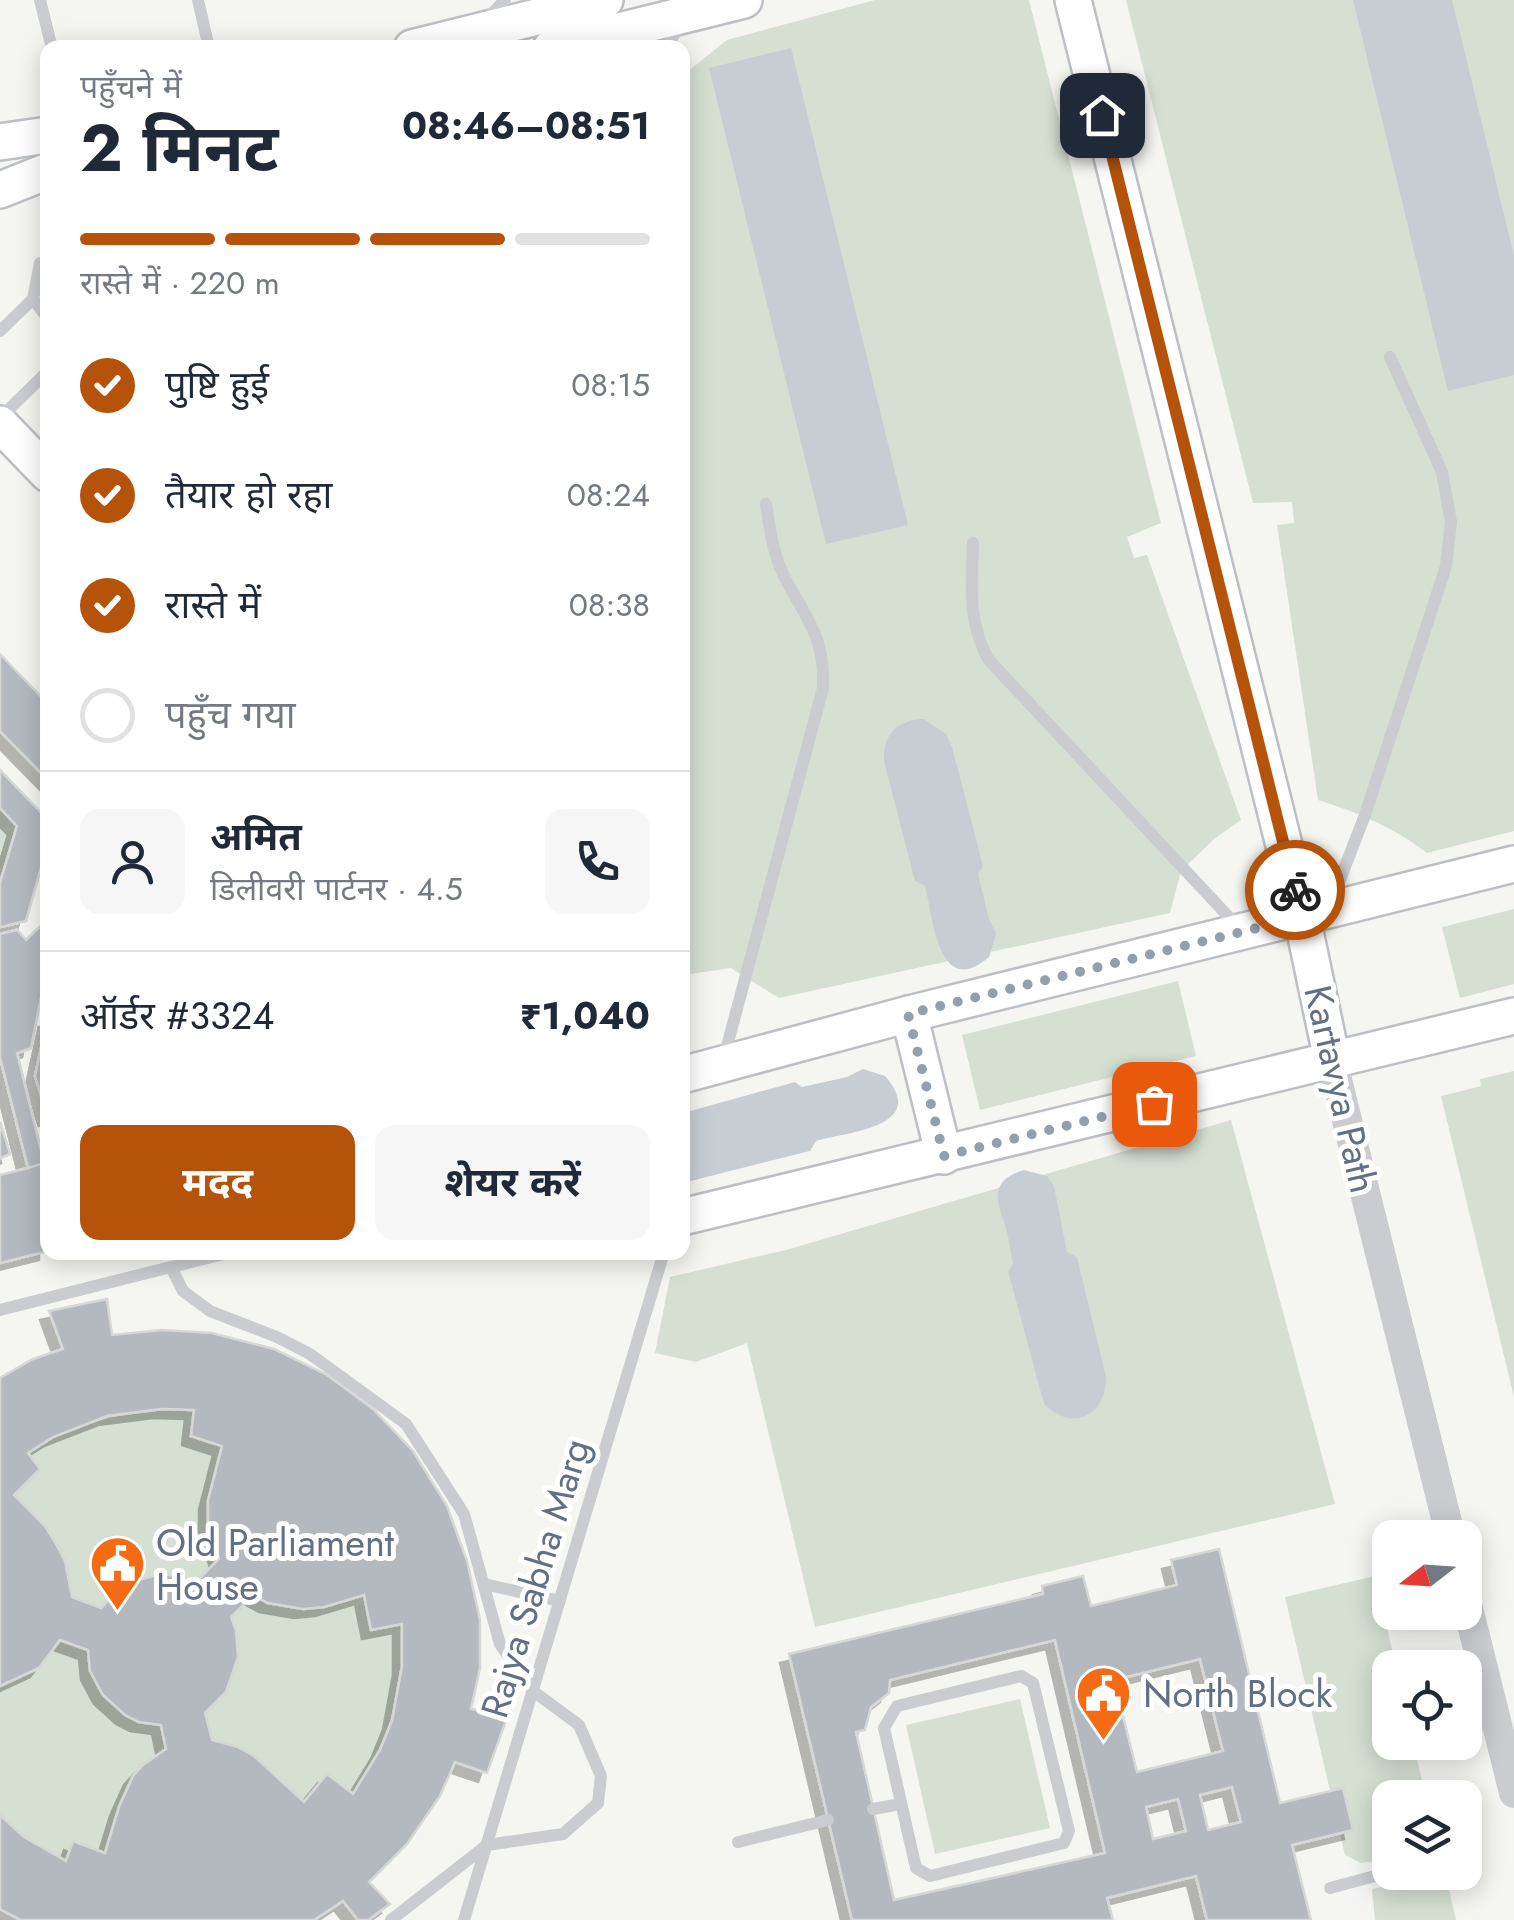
<!DOCTYPE html>
<html lang="hi">
<head>
<meta charset="utf-8">
<style>
	:root { --surface:#fff; --page:#f6f6f7; --text:#1f2937; --muted:#747a83; --line:#e0e1e3; --accent:#b45309 }
	body { margin:0; font-family:Jost,"Noto Sans Devanagari",sans-serif; background:var(--page); color:var(--text); height:100vh; display:flex; flex-direction:column; font-size:38px; white-space:nowrap }
	* { box-sizing:border-box; margin:0 }
	p { font-size:32px; color:var(--muted) }
	.icon { flex:none; width:55px; height:55px; fill:none; stroke:currentColor; stroke-width:2; stroke-linecap:round; stroke-linejoin:round }
	.map { position:relative; flex:1; overflow:hidden }
	.sheet { position:absolute; left:40px; top:40px; width:650px; height:1220px; display:flex; flex-direction:column; background:var(--surface); border-radius:20px; box-shadow:0 5px 25px #0003 }
	.sheet>* { flex:none }
	.needle { width:65px; rotate:253deg }
	.tools { position:absolute; left:1372px; top:1520px; display:grid; gap:20px }
	.tools a { display:grid; place-items:center; width:110px; height:110px; border-radius:20px; background:var(--surface); box-shadow:0 5px 25px #0003; font-size:50px }
	.pin { position:absolute; display:grid; place-items:center; width:85px; height:85px; color:#fff; margin:-42px; border-radius:20px; box-shadow:0 5px 15px #0006 }
	.courier { position:absolute; display:grid; place-items:center; width:100px; height:100px; margin:-50px; border:8px solid #b45309; border-radius:50%; background:#fff; color:#222; box-shadow:0 2px 12px #0007 }
	.overview em { font-style:normal; font-weight:700 }
	.overview div { display:flex; flex-direction:column-reverse }
	.overview { display:flex; align-items:center; justify-content:space-between; height:170px; padding:0 40px }
	h1 { font-size:65px; font-weight:700; line-height:75px }
	.bar { display:grid; grid-template-columns:repeat(4,1fr); gap:15px 10px; align-content:center; height:120px; padding:0 40px }
	.bar i { height:12px; border-radius:8px; background:var(--line) }
	.bar .selected { background:var(--accent) }
	.bar p { grid-column:span 4 }
	.line { display:flex; align-items:center; gap:25px; padding:0 40px; border-top:2px solid var(--line) }
	.line div { flex:1 }
	.round { display:grid; place-items:center; flex:none; width:105px; height:105px; border-radius:20px; background:var(--page) }
	ol { padding:0 40px; list-style:none }
	li { display:flex; align-items:center; gap:30px; height:110px }
	li p { margin-inline-start:auto }
	li .icon { padding:10px; border-radius:50%; background:var(--accent); color:#fff; stroke-width:4 }
	li:last-child { color:var(--muted) }
	li i { width:55px; height:55px; border:5px solid var(--line); border-radius:50% }
	.action { display:flex; gap:20px; margin-top:auto; padding:20px 40px }
	.action a { flex:1; height:115px; border-radius:20px; background:var(--accent); color:#fff; font-size:40px; font-weight:700; line-height:115px; text-align:center }
	.action a+a { background:var(--page); color:var(--text) }
	.map>svg:first-child { display:block }
	.green { fill:#d5dfd2 }
	.water { fill:#c6ced4 }
	.building { fill:#b4b9c0; stroke:#d7d7d5; stroke-width:2.5; fill-rule:evenodd; filter:url(#shadow) }
	.lines { fill:none; stroke-linecap:round; stroke-linejoin:round }
	.secondary-casing { stroke:#bcbfc4; stroke-width:40 }
	.service { stroke:#caccd0; stroke-width:12 }
	.tertiary { stroke:#caccd0; stroke-width:30 }
	.secondary { stroke:#fff; stroke-width:35 }
	.done { stroke:#959fac; stroke-width:10; stroke-dasharray:0 18 }
	.route { stroke:#b45309; stroke-width:12 }
	.labels { text-anchor:middle; dominant-baseline:central; stroke-width:10; stroke-linejoin:round; paint-order:stroke }
	.street-label { font-size:38px; fill:#627086; stroke:#fff }
	.poi-label { font-size:38px; fill:#627086; stroke:#fff; text-anchor:start }
</style>
</head>
<body>
<div class="map">
<svg width="1514" height="1920" viewBox="0 0 1514 1920">
	<defs>
		<filter id="shadow"><feDropShadow dx="-9" dy="9" stdDeviation="0" flood-color="#0004"/></filter>
	</defs>
	<rect width="100%" height="100%" fill="#f5f6f2"/>
	<g class="green">
		<polygon points="875,0 1029,0 1161,523 1127,537 1134,558 1147,555 1241,820 1214,839 1181,871 1170,913 779,998 731,968 683,975 682,76 727,40"/>
		<path d="M 1126,0 L 1514,0 L 1514,831 L 1427,853 C 1393,827 1359,813 1318,800 L 1277,525 L 1294,523 L 1292,502 L 1253,503 Z"/>
		<polygon points="0,808 17,826 0,883"/>
		<polygon points="1514,909 1514,984 1460,998 1442,927"/>
		<polygon points="1178,981 1196,1056 980,1110 962,1035"/>
		<polygon points="1514,1071 1514,1397 1441,1096 1481,1086 1480,1079"/>
		<polygon points="1231,1120 1335,1504 815,1627 747,1343 696,1362 655,1353 670,1277 786,1250"/>
		<path d="M 162,1409 L 194,1410 L 191,1436 L 222,1446 C 210,1491 203,1514 219,1559 L 196,1582 C 159,1565 125,1578 101,1608 L 72,1597 C 67,1553 45,1526 14,1495 L 40,1469 L 28,1453 C 74,1424 109,1416 162,1409 Z"/>
		<polygon points="1375,1576 1396,1667 1390,1668 1390,1742 1413,1743 1426,1797 1390,1798 1390,1859 1361,1863 1345,1855 1285,1597"/>
		<path d="M 253,1595 C 292,1615 324,1607 364,1595 L 371,1630 L 402,1624 C 407,1687 388,1743 353,1794 L 327,1774 L 304,1802 C 276,1774 251,1747 212,1740 L 205,1713 C 233,1687 248,1654 231,1617 Z"/>
		<path d="M 60,1640 L 88,1650 C 88,1691 121,1722 161,1725 L 166,1749 C 124,1777 119,1806 105,1853 L 74,1841 L 66,1861 L 24,1837 L 0,1815 L 0,1686 L 39,1668 Z"/>
		<polygon points="1020,1699 1050,1828 935,1854 906,1725"/>
		<polygon points="1445,1873 1456,1920 1375,1920 1372,1889"/>
	</g>
	<g class="water">
		<polygon points="1353,0 1452,0 1514,256 1514,375 1448,391"/>
		<polygon points="791,48 908,525 826,544 709,68"/>
		<path d="M 924,719 L 946,734 L 952,747 L 983,866 L 978,874 L 989,919 L 996,934 L 989,957 C 938,1001 933,916 925,886 L 915,881 L 884,761 C 883,734 897,720 924,719 Z"/>
		<path d="M 863,1069 L 885,1076 C 930,1127 847,1132 816,1141 L 810,1151 L 683,1183 L 683,1113 L 795,1082 L 802,1087 L 847,1077 Z"/>
		<path d="M 1024,1170 L 1047,1176 L 1054,1186 L 1067,1252 L 1077,1257 L 1106,1377 C 1106,1417 1072,1432 1044,1404 L 1008,1271 L 1013,1264 C 1010,1251 1009,1235 1004,1222 C 995,1197 992,1179 1024,1170 Z"/>
	</g>
	<g class="building">
		<polygon points="0,654 48,704 48,780 0,731"/>
		<polygon points="0,770 48,820 48,842 26,921 0,927 0,883 17,826 0,808"/>
		<polygon points="0,770 48,820 48,842 26,921 0,927 0,883 17,826 0,808"/>
		<polygon points="48,919 48,947 41,954 48,962 31,1048 17,1053 44,1163 48,1163 48,1251 0,1263 0,1175 28,1168 0,1057 0,1025 9,1023 18,971 7,961 0,962 0,934 17,930 26,940"/>
		<polygon points="48,919 48,947 41,954 48,962 31,1048 17,1053 44,1163 28,1168 0,1057 0,934 17,930 26,940"/>
		<polygon points="48,1017 48,1118 35,1076"/>
		<polygon points="48,1017 48,1118 35,1076"/>
		<polygon points="0,1122 10,1154 0,1158"/>
		<polygon points="0,1122 10,1154 0,1158"/>
		<path d="M 107,1299 L 112,1335 L 162,1330 L 212,1333 L 274,1349 L 327,1375 L 373,1409 L 413,1451 L 447,1506 L 467,1561 L 480,1620 L 480,1668 L 471,1709 L 508,1715 L 487,1773 L 455,1762 L 440,1796 L 407,1844 L 369,1882 L 390,1904 L 368,1920 L 358,1920 L 343,1901 L 314,1920 L 21,1920 L 0,1909 L 0,1815 L 24,1837 L 66,1861 L 73,1841 L 105,1853 L 119,1807 L 133,1776 L 143,1765 L 166,1749 L 161,1725 L 139,1722 L 125,1715 L 103,1695 L 90,1671 L 88,1650 L 60,1640 L 39,1668 L 0,1686 L 0,1378 L 33,1359 L 63,1349 L 49,1311 ZM 162,1409 L 194,1410 L 191,1436 L 222,1446 L 208,1501 L 208,1523 L 219,1559 L 196,1582 L 184,1577 L 161,1574 L 127,1583 L 101,1608 L 72,1597 L 65,1561 L 56,1544 L 45,1526 L 14,1495 L 40,1469 L 28,1453 L 53,1437 L 107,1416 ZM 253,1595 L 268,1603 L 303,1609 L 324,1607 L 364,1595 L 371,1630 L 402,1624 L 402,1666 L 392,1721 L 380,1750 L 353,1794 L 327,1774 L 304,1802 L 254,1756 L 238,1747 L 212,1740 L 205,1713 L 226,1692 L 238,1657 L 236,1631 L 231,1617 Z"/>
		<path d="M 1219,1549 L 1280,1803 L 1343,1788 L 1353,1830 L 1292,1845 L 1311,1920 L 1207,1920 L 1196,1876 L 1107,1898 L 1113,1920 L 852,1920 L 789,1654 L 1043,1594 L 1042,1586 L 1083,1576 L 1091,1606 L 1177,1585 L 1171,1560 ZM 1055,1640 L 1105,1853 L 894,1900 L 856,1732 L 865,1730 L 871,1707 L 889,1693 L 890,1680 ZM 1200,1659 L 1223,1751 L 1137,1772 L 1114,1680 ZM 1232,1787 L 1241,1822 L 1208,1830 L 1200,1795 ZM 1178,1799 L 1186,1831 L 1153,1839 L 1146,1807 Z"/>
	</g>
	<g class="lines">
		<defs>
			<g id="secondary">
				<polyline points="1073,0 1302,917 1332,1060"/>
				<polyline points="412,48 605,0"/>
				<polyline points="551,48 744,0"/>
				<polyline points="0,142 48,135"/>
				<polyline points="0,190 48,171"/>
				<polyline points="0,424 48,474"/>
				<polyline points="909,1014 944,1156"/>
				<polyline points="682,1075 909,1014 1514,864"/>
				<polyline points="682,1217 1514,1016"/>
			</g>
		</defs>
		<use href="#secondary" class="secondary-casing"/>
		<g class="service">
			<polyline points="40,0 52,48"/>
			<polyline points="198,0 209,48"/>
			<polyline points="486,20 505,0"/>
			<polyline points="667,48 681,21"/>
			<polyline points="33,299 48,319"/>
			<polyline points="0,331 33,299 40,263 48,261"/>
			<polyline points="0,418 48,371"/>
			<path d="M 973,543 C 972,586 967,619 988,659 L 1240,929"/>
			<polyline points="1331,903 1365,815 1446,566 1451,522 1442,472 1390,357"/>
			<path d="M 723,1061 L 823,688 C 825,638 808,621 786,580 C 773,556 770,530 766,504"/>
			<polyline points="171,1267 232,1252"/>
			<polyline points="0,1310 171,1267 183,1291 210,1311 277,1337 310,1354 406,1424 464,1514 500,1644 533,1691 579,1725 601,1776 598,1803 563,1834 487,1845 391,1920"/>
			<polyline points="484,1584 560,1601"/>
			<polygon points="1021,1676 1033,1683 1069,1831 1064,1843 930,1876 916,1868 884,1728 897,1706"/>
			<polyline points="873,1809 901,1804"/>
			<polyline points="738,1842 828,1820"/>
			<polyline points="1330,1888 1390,1872"/>
			<polyline points="464,1920 664,1252"/>
		</g>
		<g class="tertiary">
			<polyline points="1332,1060 1451,1538"/>
			<polyline points="1465,1596 1514,1793"/>
		</g>
		<use href="#secondary" class="secondary"/>
	</g>
	<g class="lines">
		<polyline class="done" points="1154,1104 944,1156 908,1014 1302,917 1295,890"/>
		<polyline class="route" points="1102,115 1295,890"/>
	</g>
	<defs>
		<symbol id="civic-pin" viewBox="-11 -11 22 30"><path d="M0 17L-7.5 6A9.5 9.5 0 1 1 7.5 6Z" fill="#f56b13" stroke="#fff"/><path d="M-.6-6.5H3V-4.5H.6V-3L4-1V1h2V6H-6V1h2V-1L-.6-3ZM-1.2 2.5V6h2.4V2.5Z" fill="#fff"/></symbol>
	</defs>
	<g fill-rule="evenodd">
		<use href="#civic-pin" x="86" y="1532" width="63" height="86"/>
		<use href="#civic-pin" x="1072" y="1662" width="63" height="86"/>
	</g>
	<g class="labels">
		<g class="street-label">
			<text transform="translate(1341 1089) rotate(77)">Kartavya Path</text>
			<text transform="translate(535 1578) rotate(-73)">Rajya Sabha Marg</text>
		</g>
		<g class="poi-label">
			<text x="156" y="1542">Old Parliament<tspan x="156" dy="44">House</tspan></text>
			<text x="1143" y="1693">North Block</text>
		</g>
	</g>
</svg>
<div class="tools">
<a><svg class="needle" viewBox="-14 -14 28 28"><path d="M0-13l5 13h-10z" fill="#e53935"/><path d="M0 13l5-13h-10z" fill="#747a83"/></svg></a>
<a><svg class="icon" aria-label="locate" viewBox="0 0 24 24"><circle cx="12" cy="12" r="6"/><path d="M12 2v4M12 18v4M2 12h4M18 12h4"/></svg></a>
<a><svg class="icon" aria-label="layers" viewBox="0 0 24 24"><path d="M12 4l9 5-9 5-9-5zM3 14l9 5 9-5"/></svg></a>
</div>
<div class="pin" style="left:1154px;top:1104px;background:#ea580c"><svg class="icon" aria-label="bag" viewBox="0 0 24 24"><path d="M5 8h14l-1 12H6zM9 8a3 3 0 0 1 6 0"/></svg></div>
<div class="pin" style="left:1102px;top:115px;background:#1f2937"><svg class="icon" aria-label="home" viewBox="0 0 24 24"><path d="M3 11l9-7 9 7M6 9v11h12V9"/></svg></div>
<div class="courier" style="left:1295px;top:890px"><svg class="icon" aria-label="bike" viewBox="0 0 24 24"><circle cx="6" cy="16" r="4"/><circle cx="18" cy="16" r="4"/><path d="M6 16l4-8h5l3 8M10 8l3 8H6M13 5h3"/></svg></div>
<section class="sheet">
<div class="overview"><div><h1>2 मिनट</h1><p>पहुँचने में</p></div><em>08:46–08:51</em></div>
<div class="bar"><i class="selected"></i><i class="selected"></i><i class="selected"></i><i></i><p>रास्ते में · 220 m</p></div>
<ol>
<li><svg class="icon" aria-label="check" viewBox="0 0 24 24"><path d="M5 12l5 5 9-10"/></svg>पुष्टि हुई<p>08:15</p></li>
<li><svg class="icon" aria-label="check" viewBox="0 0 24 24"><path d="M5 12l5 5 9-10"/></svg>तैयार हो रहा<p>08:24</p></li>
<li><svg class="icon" aria-label="check" viewBox="0 0 24 24"><path d="M5 12l5 5 9-10"/></svg>रास्ते में<p>08:38</p></li>
<li><i></i>पहुँच गया</li>
</ol>
<div class="line" style="height:180px"><a class="round"><svg class="icon" aria-label="person" viewBox="0 0 24 24"><circle cx="12" cy="8" r="4"/><path d="M4 21q1-7 8-7t8 7"/></svg></a><div><b>अमित</b><p>डिलीवरी पार्टनर · 4.5</p></div><a class="round"><svg class="icon" aria-label="phone" viewBox="0 0 24 24"><path d="M5 4h4l2 5-3 2q2 4 5 5l2-3 5 2v4C11 20 4 13 5 4z"/></svg></a></div>
<div class="line" style="height:130px"><div>ऑर्डर #3324</div><b>₹1,040</b></div>
<div class="action"><a>मदद</a><a>शेयर करें</a></div>
</section>
</div>
</body>
</html>
